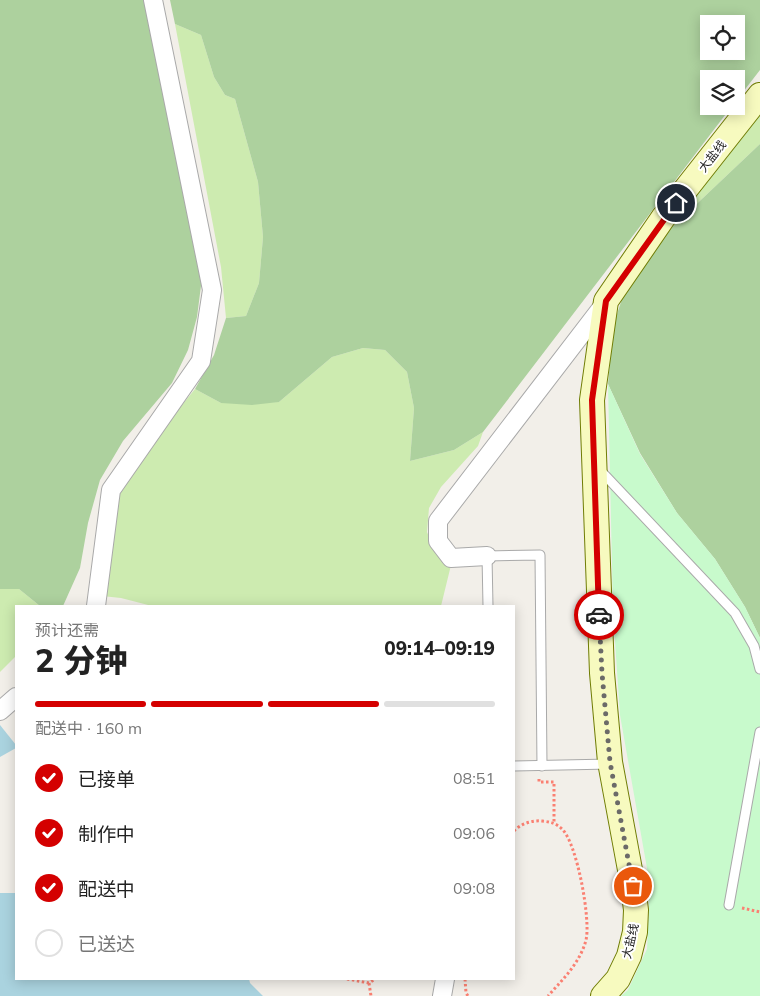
<!DOCTYPE html>
<html lang="zh">
<head>
<meta charset="utf-8">
<style>
	:root { --surface:#fff; --page:#f2f2f2; --text:#222; --muted:#767676; --line:#e0e0e0; --accent:#d40000 }
	body { margin:0; font-family:Mulish,"Noto Sans SC",sans-serif; background:var(--page); color:var(--text); height:100vh; display:flex; flex-direction:column; font-size:19px; white-space:nowrap }
	* { box-sizing:border-box; margin:0 }
	p { font-size:16px; color:var(--muted) }
	.icon { flex:none; width:28px; height:28px; fill:none; stroke:currentColor; stroke-width:2; stroke-linecap:round; stroke-linejoin:round }
	.map { position:relative; flex:1; overflow:hidden }
	.drawer { position:absolute; left:15px; top:605px; width:500px; height:375px; display:flex; flex-direction:column; background:var(--surface); border-radius:0px; box-shadow:0 2px 12px #0003 }
	.drawer>* { flex:none }
	.controls { position:absolute; left:700px; top:15px; display:grid; gap:10px }
	.controls a { display:grid; place-items:center; width:45px; height:45px; border-radius:0px; background:var(--surface); box-shadow:0 2px 12px #0003; font-size:25px }
	.pin { position:absolute; display:grid; place-items:center; width:42px; height:42px; color:#fff; margin:-21px; border:2px solid #fff; border-radius:50%; box-shadow:0 1px 5px #0007 }
	.courier { position:absolute; display:grid; place-items:center; width:50px; height:50px; margin:-25px; border:4px solid #d40000; border-radius:50%; background:#fff; color:#222; box-shadow:0 1px 6px #0007 }
	.summary em { font-style:normal; font-weight:800 }
	.summary div { display:flex; flex-direction:column-reverse }
	.summary { display:flex; align-items:center; justify-content:space-between; height:85px; padding:0 20px }
	h1 { font-size:32px; font-weight:800; line-height:38px }
	.bar { display:grid; grid-template-columns:repeat(4,1fr); gap:8px 5px; align-content:center; height:60px; padding:0 20px }
	.bar i { height:6px; border-radius:4px; background:var(--line) }
	.bar .current { background:var(--accent) }
	.bar p { grid-column:span 4 }
	ol { padding:0 20px; list-style:none }
	li { display:flex; align-items:center; gap:15px; height:55px }
	li p { margin-inline-start:auto }
	li .icon { padding:5px; border-radius:50%; background:var(--accent); color:#fff; stroke-width:4 }
	li:last-child { color:var(--muted) }
	li i { width:28px; height:28px; border:2px solid var(--line); border-radius:50% }
	.map>svg:first-child { display:block }
	.grass { fill:#cdebb0 }
	.forest { fill:#add19e; fill-rule:evenodd }
	.park { fill:#c8facc }
	.water { fill:#aad3df }
	.lines { fill:none; stroke-linecap:round; stroke-linejoin:round }
	.service-casing { stroke:#a9a9a9; stroke-width:11 }
	.minor-casing { stroke:#a9a9a9; stroke-width:20 }
	.secondary-casing { stroke:#707d05; stroke-width:26 }
	.path { stroke:#fa8072; stroke-width:3; stroke-dasharray:2.5 2.5; stroke-linecap:butt }
	.service { stroke:#fff; stroke-width:9 }
	.minor { stroke:#fff; stroke-width:18 }
	.secondary { stroke:#f7fabf; stroke-width:24 }
	.done { stroke:#6b6a68; stroke-width:5; stroke-dasharray:0 9 }
	.route { stroke:#d40000; stroke-width:6 }
	.labels { text-anchor:middle; dominant-baseline:central; stroke-width:4; stroke-linejoin:round; paint-order:stroke }
	.street-label { font-size:12px; fill:#222; stroke:#fff }
</style>
</head>
<body>
<div class="map">
<svg width="760" height="996" viewBox="0 0 760 996">
	<rect width="100%" height="100%" fill="#f2efe9"/>
	<g class="grass">
		<polygon points="175,24 201,35 214,77 225,95 235,99 258,182 263,237 259,283 246,316 226,318 221,267"/>
		<polygon points="760,110 760,144 666,233"/>
		<polygon points="363,348 385,350 407,372 414,408 410,461 454,450 483,432 478,446 441,487 429,508 427,532 435,551 452,561 441,606 152,606 121,598 102,596 114,512 120,489 146,449 195,389 221,403 279,402 332,357"/>
		<polygon points="0,589 19,589 40,606 16,606 16,656 0,672"/>
	</g>
	<g class="forest">
		<polygon points="0,0 152,0 202,278 197,317 188,350 172,383 123,441 100,480 88,523 80,568 63,606 40,606 19,589 0,589"/>
		<path d="M 170,0 L 760,0 L 760,70 L 736,101 L 736,79 L 709,79 L 709,106 L 732,106 L 483,432 L 454,450 L 410,461 L 414,408 L 407,372 L 385,350 L 363,348 L 332,357 L 279,402 L 252,405 L 221,403 L 195,389 L 214,355 L 226,318 L 246,316 L 259,283 L 263,237 L 258,182 L 235,99 L 225,95 L 214,77 L 201,35 L 175,24 ZM 709,24 L 736,24 L 736,51 L 709,51 Z"/>
		<polygon points="760,144 760,638 745,607 715,559 677,513 640,453 608,384 613,326 627,284 666,233"/>
	</g>
	<polygon class="park" points="608,384 640,454 677,513 715,559 745,607 760,638 760,996 621,996 628,990 647,949 649,909 648,874 620,715 613,612"/>
	<g class="water">
		<polygon points="0,725 16,745 16,748 0,757"/>
		<polygon points="0,893 16,893 16,979 249,979 250,983 263,996 0,996"/>
	</g>
	<g class="lines">
		<defs>
			<g id="service">
				<polyline points="599,469 735,613 754,646 760,669"/>
				<polyline points="488,606 487,556 540,555 542,766"/>
				<polyline points="514,766 610,764"/>
				<polyline points="729,905 760,732"/>
			</g>
			<g id="minor">
				<polyline points="487,556 451,558 438,541 438,521 606,302"/>
				<polyline points="96,606 111,490 201,361 212,290 153,0"/>
				<polyline points="0,711 16,697"/>
				<polyline points="442,996 445,979"/>
			</g>
			<polyline id="secondary" points="603,996 618,979 629,956 635,932 636,910 633,886 610,762 602,673 592,400 606,301 663,218 760,95"/>
		</defs>
		<use href="#service" class="service-casing"/>
		<use href="#minor" class="minor-casing"/>
		<use href="#secondary" class="secondary-casing"/>
		<g class="path">
			<polyline points="539,779 539,782 554,782 554,823"/>
			<path d="M 514,831 C 520,824 532,820 542,821 C 550,822 556,823 562,829 C 577,843 591,920 586,940 C 580,963 563,979 548,996"/>
			<polyline points="742,908 760,912"/>
			<polyline points="347,979 369,983 375,979"/>
			<polyline points="465,979 466,993 468,996"/>
			<polyline points="369,983 371,996"/>
		</g>
		<use href="#service" class="service"/>
		<use href="#minor" class="minor"/>
		<use href="#secondary" class="secondary"/>
	</g>
	<g class="lines">
		<polyline class="done" points="599,615 602,673 610,762 633,886"/>
		<polyline class="route" points="599,615 592,400 606,301 676,203"/>
	</g>
	<g class="labels">
		<g class="street-label">
			<text transform="translate(712 156) rotate(-52)">大盐线</text>
			<text transform="translate(630 941) rotate(-77)">大盐线</text>
		</g>
	</g>
</svg>
<div class="controls">
<a><svg class="icon" aria-label="locate" viewBox="0 0 24 24"><circle cx="12" cy="12" r="6"/><path d="M12 2v4M12 18v4M2 12h4M18 12h4"/></svg></a>
<a><svg class="icon" aria-label="layers" viewBox="0 0 24 24"><path d="M12 4l9 5-9 5-9-5zM3 14l9 5 9-5"/></svg></a>
</div>
<div class="pin" style="left:633px;top:886px;background:#ea580c"><svg class="icon" aria-label="bag" viewBox="0 0 24 24"><path d="M5 8h14l-1 12H6zM9 8a3 3 0 0 1 6 0"/></svg></div>
<div class="pin" style="left:676px;top:203px;background:#1f2937"><svg class="icon" aria-label="home" viewBox="0 0 24 24"><path d="M3 11l9-7 9 7M6 9v11h12V9"/></svg></div>
<div class="courier" style="left:599px;top:615px"><svg class="icon" aria-label="car" viewBox="0 0 24 24"><path d="M5 17H2v-5l4-1 3-4h7l3 4 3 1v5h-3M9 17h6M6 11h13"/><circle cx="7" cy="17" r="2"/><circle cx="17" cy="17" r="2"/></svg></div>
<section class="drawer">
<div class="summary"><div><h1>2 分钟</h1><p>预计还需</p></div><em>09:14–09:19</em></div>
<div class="bar"><i class="current"></i><i class="current"></i><i class="current"></i><i></i><p>配送中 · 160 m</p></div>
<ol>
<li><svg class="icon" aria-label="check" viewBox="0 0 24 24"><path d="M5 12l5 5 9-10"/></svg>已接单<p>08:51</p></li>
<li><svg class="icon" aria-label="check" viewBox="0 0 24 24"><path d="M5 12l5 5 9-10"/></svg>制作中<p>09:06</p></li>
<li><svg class="icon" aria-label="check" viewBox="0 0 24 24"><path d="M5 12l5 5 9-10"/></svg>配送中<p>09:08</p></li>
<li><i></i>已送达</li>
</ol>
</section>
</div>
</body>
</html>
